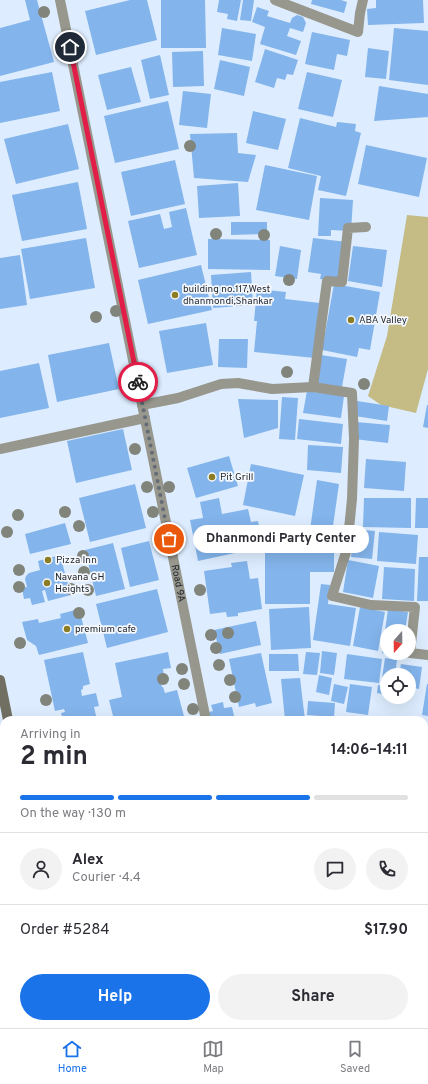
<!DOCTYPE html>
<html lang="en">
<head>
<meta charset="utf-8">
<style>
	:root { --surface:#fff; --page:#f2f2f3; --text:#2b2b33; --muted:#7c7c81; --line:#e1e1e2; --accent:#1a73e8 }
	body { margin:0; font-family:Overpass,sans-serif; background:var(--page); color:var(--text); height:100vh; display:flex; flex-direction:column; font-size:15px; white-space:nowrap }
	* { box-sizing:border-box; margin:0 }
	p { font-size:13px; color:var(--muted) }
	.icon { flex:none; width:22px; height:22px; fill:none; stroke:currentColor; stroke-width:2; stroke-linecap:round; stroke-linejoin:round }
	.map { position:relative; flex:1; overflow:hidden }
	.details { position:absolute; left:0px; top:716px; width:428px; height:312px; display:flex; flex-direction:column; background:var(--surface); border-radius:12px 12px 0 0; box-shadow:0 4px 16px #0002 }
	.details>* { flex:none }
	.needle { width:26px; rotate:200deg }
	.buttons { position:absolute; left:380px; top:624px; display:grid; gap:8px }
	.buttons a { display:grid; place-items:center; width:36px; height:36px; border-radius:50%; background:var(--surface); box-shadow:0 4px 16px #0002; font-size:20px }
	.pin { position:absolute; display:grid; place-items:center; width:34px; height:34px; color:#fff; margin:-17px; border:2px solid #fff; border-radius:50%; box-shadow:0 1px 4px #0007 }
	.courier { position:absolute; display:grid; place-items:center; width:40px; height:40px; margin:-20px; border:3px solid #e11d48; border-radius:50%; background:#fff; color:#222; box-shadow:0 1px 5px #0007 }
	.bubble { position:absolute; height:28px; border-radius:14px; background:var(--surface); box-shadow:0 4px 16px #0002; font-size:13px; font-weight:700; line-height:28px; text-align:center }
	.overview em { font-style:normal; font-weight:700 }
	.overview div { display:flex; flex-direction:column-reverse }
	.overview { display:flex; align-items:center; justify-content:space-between; height:68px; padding:0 20px }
	h1 { font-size:26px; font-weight:700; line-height:30px }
	.bar { display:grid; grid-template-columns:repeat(4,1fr); gap:6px 4px; align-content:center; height:48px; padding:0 20px }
	.bar i { height:5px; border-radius:3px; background:var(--line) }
	.bar .active { background:var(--accent) }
	.bar p { grid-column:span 4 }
	.line { display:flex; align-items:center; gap:10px; padding:0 20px; border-top:1px solid var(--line) }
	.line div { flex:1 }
	.round { display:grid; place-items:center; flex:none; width:42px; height:42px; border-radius:21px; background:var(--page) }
	.cta { display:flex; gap:8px; margin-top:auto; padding:8px 20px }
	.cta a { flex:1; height:46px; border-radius:24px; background:var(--accent); color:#fff; font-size:16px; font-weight:700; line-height:46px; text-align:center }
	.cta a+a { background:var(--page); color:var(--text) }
	.tabs { display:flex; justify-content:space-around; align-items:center; height:56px; border-top:1px solid var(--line); background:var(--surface); font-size:11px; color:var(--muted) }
	.tabs a { display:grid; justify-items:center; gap:2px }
	.tabs .active { color:var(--accent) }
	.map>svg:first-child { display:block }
	.green { fill:#c5bb85 }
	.building { fill:#83b4eb }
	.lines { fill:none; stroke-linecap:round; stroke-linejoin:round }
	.minor { stroke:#98978d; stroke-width:10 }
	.secondary { stroke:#716f61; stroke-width:10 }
	.tree { fill:#80847a }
	.done { stroke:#626b76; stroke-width:4; stroke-dasharray:0 7.2 }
	.route { stroke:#e11d48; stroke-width:5 }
	.poi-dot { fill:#8c7d24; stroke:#f5f8fc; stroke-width:1.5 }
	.labels { text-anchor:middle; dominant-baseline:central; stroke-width:3.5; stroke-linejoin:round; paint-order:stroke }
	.poi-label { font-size:10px; fill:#1f252c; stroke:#f5f8fc; text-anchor:start }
	.street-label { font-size:10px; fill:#1f252c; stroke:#f5f8fc }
</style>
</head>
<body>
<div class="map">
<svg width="428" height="1028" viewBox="0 0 428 1028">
	<rect width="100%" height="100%" fill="#ddedff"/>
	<polygon class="green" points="407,215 428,217 428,369 416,413 381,405 368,396 387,336"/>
	<g class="building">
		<polygon points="25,0 37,0 54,62 0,76 0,28 30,20"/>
		<polygon points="130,0 147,0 157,40 96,55 85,11"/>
		<polygon points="161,0 205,0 206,48 161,48"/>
		<polygon points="219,0 241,0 237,21 227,19 228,14 217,12"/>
		<polygon points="243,0 254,0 251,21 240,20"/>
		<polygon points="312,0 341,0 347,2 344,13 311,4"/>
		<polygon points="376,0 423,0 424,23 368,25 367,9 376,8"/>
		<polygon points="257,7 269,11 267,16 290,23 292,18 297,15 303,17 306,23 303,32 290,28 287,36 301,41 296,55 260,44 265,27 252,22"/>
		<polygon points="222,28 256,34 252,61 218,55"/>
		<polygon points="394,28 428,31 428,85 389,80"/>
		<polygon points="312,32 350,40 347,56 337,54 334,70 305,64"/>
		<polygon points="368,48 389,51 386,79 365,77"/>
		<polygon points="265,49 298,60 293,75 287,74 285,80 277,78 274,88 255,82"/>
		<polygon points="203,51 204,86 173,87 172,52"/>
		<polygon points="160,55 169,95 150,99 141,60"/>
		<polygon points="220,60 250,67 244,96 214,89"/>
		<polygon points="131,67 141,102 107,110 98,75"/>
		<polygon points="52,72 60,111 0,123 0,82"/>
		<polygon points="307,72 342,80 333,117 298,109"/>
		<polygon points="379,86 428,94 428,117 374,121"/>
		<polygon points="183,91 211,94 207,128 179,125"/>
		<polygon points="168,101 179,149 115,163 104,116"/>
		<polygon points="253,111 286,119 278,150 246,143"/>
		<polygon points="300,118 336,127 337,122 356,124 355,131 361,133 346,196 318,190 321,176 288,168"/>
		<polygon points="68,124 79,169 16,184 4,139"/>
		<polygon points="237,133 238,153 256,155 248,182 194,178 190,134"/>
		<polygon points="366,145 427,158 419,197 358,184"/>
		<polygon points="175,160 185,204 131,216 121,172"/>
		<polygon points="265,165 317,176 309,220 256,210"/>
		<polygon points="78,182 87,229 22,241 12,195"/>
		<polygon points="238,183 240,216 199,218 197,186"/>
		<polygon points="320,198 353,200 351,231 331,230 331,236 318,236"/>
		<polygon points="186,208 197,255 139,268 128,221 160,214 164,229 172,227 169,212"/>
		<polygon points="231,222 267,222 267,234 231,235"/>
		<polygon points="86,238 95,288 30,299 21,249"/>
		<polygon points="313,238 347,242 342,282 320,279 321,274 308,272"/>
		<polygon points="208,239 270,240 270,270 208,269"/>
		<polygon points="280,246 301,250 297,279 275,276"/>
		<polygon points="353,246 387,250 382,287 348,281"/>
		<polygon points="20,255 27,305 0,309 0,258"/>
		<polygon points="201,265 212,310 148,324 138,280"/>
		<polygon points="251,272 253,305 213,308 211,275"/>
		<polygon points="334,284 380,292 370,350 359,348 357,357 322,350"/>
		<polygon points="257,289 286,292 285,299 320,303 315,358 254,352 257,321 254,321"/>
		<polygon points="206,323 213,365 167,373 159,331"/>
		<polygon points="219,339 248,339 247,368 218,367"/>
		<polygon points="109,343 119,389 57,402 48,355"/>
		<polygon points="321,355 347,359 342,387 316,383"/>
		<polygon points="39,363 49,408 0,418 0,371"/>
		<polygon points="307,391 344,396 341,418 303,413"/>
		<polygon points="282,397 298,398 295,440 279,439"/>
		<polygon points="238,399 278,400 278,428 244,438"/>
		<polygon points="357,401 389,406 387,421 355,416"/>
		<polygon points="427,405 428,405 428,428 423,427"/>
		<polygon points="299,419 343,424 341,444 297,439"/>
		<polygon points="356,422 390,425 388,443 354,439"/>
		<polygon points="123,429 132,470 76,483 67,441"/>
		<polygon points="308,445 343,447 341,473 307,470"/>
		<polygon points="229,456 238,486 196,498 187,468"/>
		<polygon points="366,459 406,462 404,491 364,488"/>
		<polygon points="251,464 304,475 295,516 243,505"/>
		<polygon points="317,480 339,484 332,533 310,530"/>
		<polygon points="135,484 146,528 90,542 79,498"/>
		<polygon points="219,498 222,514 248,509 251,522 258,521 261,537 247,540 249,550 198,561 190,520 203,518 200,502"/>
		<polygon points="364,498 411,498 411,528 363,527"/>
		<polygon points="416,498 428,498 428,528 415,528"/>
		<polygon points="65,523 71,544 30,554 25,534"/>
		<polygon points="354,529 375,531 372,559 351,557"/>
		<polygon points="379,532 418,535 416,564 377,561"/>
		<polygon points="149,541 159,580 130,587 121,548"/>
		<polygon points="113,543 125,589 96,596 85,550"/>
		<polygon points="265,543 334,544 334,572 310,572 310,604 265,604"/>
		<polygon points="60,555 71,595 48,601 45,590 42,591 45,602 32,605 30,598 24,599 22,588 27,587 25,579 26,576 29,573 40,570 38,561"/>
		<polygon points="419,557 428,557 428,601 417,601"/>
		<polygon points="348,560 379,566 373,598 343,592"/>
		<polygon points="247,561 250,579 258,578 262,609 238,613 238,616 227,617 226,612 210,614 204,571 232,567 231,563"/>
		<polygon points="384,567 415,569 414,601 382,599"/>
		<polygon points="321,584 330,585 328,604 356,608 350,646 313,640"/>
		<polygon points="157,589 168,632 107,648 96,604"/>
		<polygon points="309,607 311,648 271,650 269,609"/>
		<polygon points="360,607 385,612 378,651 353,646"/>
		<polygon points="79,609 88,643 39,655 36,646 27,640 22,622 38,619 39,623 61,618 60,614"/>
		<polygon points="388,609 408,612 405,631 387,631 387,654 382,653"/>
		<polygon points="256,621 261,645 220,654 214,630"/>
		<polygon points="322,651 337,653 334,675 320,673"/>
		<polygon points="83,652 90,684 83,686 83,689 81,690 82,696 96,693 99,706 94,707 97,720 63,720 61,713 65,712 64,709 55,711 44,660"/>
		<polygon points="168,652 171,668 163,669 165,682 161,683 162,687 163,687 165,693 177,690 185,720 114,720 109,700 122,697 115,663"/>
		<polygon points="306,652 320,653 317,675 303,674"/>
		<polygon points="261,653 272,703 256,707 255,703 239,707 229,659"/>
		<polygon points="269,654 298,654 299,671 269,671"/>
		<polygon points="347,654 382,659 379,683 344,679"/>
		<polygon points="385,658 397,660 395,675 387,675 387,679 382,678"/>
		<polygon points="401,664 422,667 419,689 409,687 409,675 399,675"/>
		<polygon points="319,675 332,678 329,695 316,692"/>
		<polygon points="300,678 305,720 285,720 281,679"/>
		<polygon points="334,684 348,687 344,704 331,701"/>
		<polygon points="350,684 372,687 368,715 346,712"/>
		<polygon points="427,684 428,684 428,716 422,715"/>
		<polygon points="378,685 387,687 387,695 377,693"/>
		<polygon points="308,701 335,703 334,717 307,715"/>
		<polygon points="223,702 224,708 232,707 235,720 211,720 209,712 213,711 211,705"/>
		<polygon points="424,748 428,748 428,774 424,773"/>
		<polygon points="428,836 428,858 424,857 424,845"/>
		<polygon points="427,911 428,911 428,952 426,952"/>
		<polygon points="424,960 428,961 428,973 424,972"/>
		<polygon points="4,985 4,1024 15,1024 15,1028 0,1028 0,986"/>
		<polygon points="424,1010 428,1012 428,1014 424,1028 400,1028 401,1024 424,1024"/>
		<polygon points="113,1024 162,1024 162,1028 114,1028"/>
		<polygon points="173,1024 228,1024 229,1026 221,1028 174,1028"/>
		<rect x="341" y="1024" width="39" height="4"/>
		<polygon points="385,1024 398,1024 397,1028 385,1027"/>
	</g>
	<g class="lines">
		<g class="minor">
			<path id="s1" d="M 60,0 L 206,720"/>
			<polyline points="275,0 358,32 360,13 363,0"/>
			<polyline points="313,387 327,281 342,282 348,228 366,227"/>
			<polyline points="142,405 178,398 221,384 238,383 272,389 313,387 352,393 354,439 352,499 347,549 332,596 371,605 415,607 410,653 428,655"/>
			<polyline points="0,449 145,418"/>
			<polyline points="424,740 428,740"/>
			<polyline points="424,904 428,904"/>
			<polyline points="0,985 4,984"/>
			<polyline points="267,1024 267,1028"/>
		</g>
		<g class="secondary">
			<polyline points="0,680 8,720"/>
			<polyline points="0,822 4,841"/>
			<polyline points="43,1024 44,1028"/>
			<polyline points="72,1024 73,1028"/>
		</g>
	</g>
	<g class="tree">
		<circle cx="44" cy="12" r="6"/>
		<circle cx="190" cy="146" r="6"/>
		<circle cx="216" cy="234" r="6"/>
		<circle cx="264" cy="235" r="6"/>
		<circle cx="289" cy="280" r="6"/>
		<circle cx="116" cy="311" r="6"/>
		<circle cx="96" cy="317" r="6"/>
		<circle cx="287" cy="372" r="6"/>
		<circle cx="364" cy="384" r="6"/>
		<circle cx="135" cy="449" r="6"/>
		<circle cx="147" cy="487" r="6"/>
		<circle cx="169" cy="487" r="6"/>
		<circle cx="65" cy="512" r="6"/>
		<circle cx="153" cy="512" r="6"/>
		<circle cx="18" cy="515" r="6"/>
		<circle cx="79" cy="526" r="6"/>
		<circle cx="7" cy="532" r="6"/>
		<circle cx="83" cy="556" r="6"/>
		<circle cx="19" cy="570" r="6"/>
		<circle cx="84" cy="572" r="6"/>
		<circle cx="19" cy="587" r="6"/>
		<circle cx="71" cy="589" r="6"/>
		<circle cx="88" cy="590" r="6"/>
		<circle cx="200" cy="590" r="6"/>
		<circle cx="79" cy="613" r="6"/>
		<circle cx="228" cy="633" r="6"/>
		<circle cx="211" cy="635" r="6"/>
		<circle cx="20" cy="643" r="6"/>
		<circle cx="216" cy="648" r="6"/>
		<circle cx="219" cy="665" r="6"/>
		<circle cx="182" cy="669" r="6"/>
		<circle cx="163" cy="679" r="6"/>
		<circle cx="230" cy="680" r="6"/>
		<circle cx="184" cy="684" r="6"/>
		<circle cx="235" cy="697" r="6"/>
		<circle cx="46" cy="700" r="6"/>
		<circle cx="193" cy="709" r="6"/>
	</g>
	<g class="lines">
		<polyline class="done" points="138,382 169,539"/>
		<polyline class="route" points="70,47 138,382"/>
	</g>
	<g class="poi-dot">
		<circle cx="175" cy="295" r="4"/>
		<circle cx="351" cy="320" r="4"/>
		<circle cx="212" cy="477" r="4"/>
		<circle cx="48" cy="560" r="4"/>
		<circle cx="47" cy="583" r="4"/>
		<circle cx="67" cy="629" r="4"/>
	</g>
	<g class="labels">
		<g class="poi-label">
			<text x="183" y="289">building no.117,West<tspan x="183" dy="12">dhanmondi,Shankar</tspan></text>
			<text x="359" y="320">ABA Valley</text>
			<text x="220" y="477">Pit Grill</text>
			<text x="56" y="560">Pizza Inn</text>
			<text x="55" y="577">Navana GH<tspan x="55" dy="12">Heights</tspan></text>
			<text x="75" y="629">premium cafe</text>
		</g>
		<g class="street-label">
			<text stroke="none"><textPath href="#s1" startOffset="595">Road 9A</textPath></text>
		</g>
	</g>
</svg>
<div class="buttons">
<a><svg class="needle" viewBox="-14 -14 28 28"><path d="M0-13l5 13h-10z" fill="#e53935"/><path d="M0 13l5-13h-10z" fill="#7c7c81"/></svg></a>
<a><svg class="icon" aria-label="locate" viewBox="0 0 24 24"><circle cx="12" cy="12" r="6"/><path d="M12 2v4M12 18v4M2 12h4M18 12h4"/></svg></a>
</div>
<div class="pin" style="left:169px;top:539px;background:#ea580c"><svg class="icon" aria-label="bag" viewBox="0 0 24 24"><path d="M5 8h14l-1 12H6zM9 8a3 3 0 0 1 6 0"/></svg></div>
<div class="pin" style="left:70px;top:47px;background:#1f2937"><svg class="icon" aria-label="home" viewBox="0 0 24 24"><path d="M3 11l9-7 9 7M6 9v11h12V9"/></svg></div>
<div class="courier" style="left:138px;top:382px"><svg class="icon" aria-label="bike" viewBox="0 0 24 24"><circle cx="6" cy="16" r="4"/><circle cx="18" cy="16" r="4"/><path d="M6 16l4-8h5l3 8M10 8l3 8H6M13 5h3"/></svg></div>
<div class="bubble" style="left:193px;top:525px;width:176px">Dhanmondi Party Center</div>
<section class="details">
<div class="overview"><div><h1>2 min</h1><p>Arriving in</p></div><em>14:06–14:11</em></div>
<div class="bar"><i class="active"></i><i class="active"></i><i class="active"></i><i></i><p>On the way · 130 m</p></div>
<div class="line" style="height:72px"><a class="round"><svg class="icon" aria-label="person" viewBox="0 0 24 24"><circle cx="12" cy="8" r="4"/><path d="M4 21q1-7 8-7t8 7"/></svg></a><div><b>Alex</b><p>Courier · 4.4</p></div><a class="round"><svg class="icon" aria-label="chat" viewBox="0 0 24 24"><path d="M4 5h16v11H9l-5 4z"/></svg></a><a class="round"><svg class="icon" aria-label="phone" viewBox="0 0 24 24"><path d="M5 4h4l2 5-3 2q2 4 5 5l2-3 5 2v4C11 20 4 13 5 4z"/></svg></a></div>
<div class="line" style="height:52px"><div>Order #5284</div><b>$17.90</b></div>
<div class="cta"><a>Help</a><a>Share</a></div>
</section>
</div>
<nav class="tabs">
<a class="active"><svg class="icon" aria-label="home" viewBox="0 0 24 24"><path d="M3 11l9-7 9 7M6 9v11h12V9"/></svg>Home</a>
<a><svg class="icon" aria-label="map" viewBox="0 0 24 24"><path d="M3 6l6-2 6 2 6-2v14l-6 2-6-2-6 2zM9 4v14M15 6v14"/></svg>Map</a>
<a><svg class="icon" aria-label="saved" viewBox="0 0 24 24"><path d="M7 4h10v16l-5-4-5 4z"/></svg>Saved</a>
</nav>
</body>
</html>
